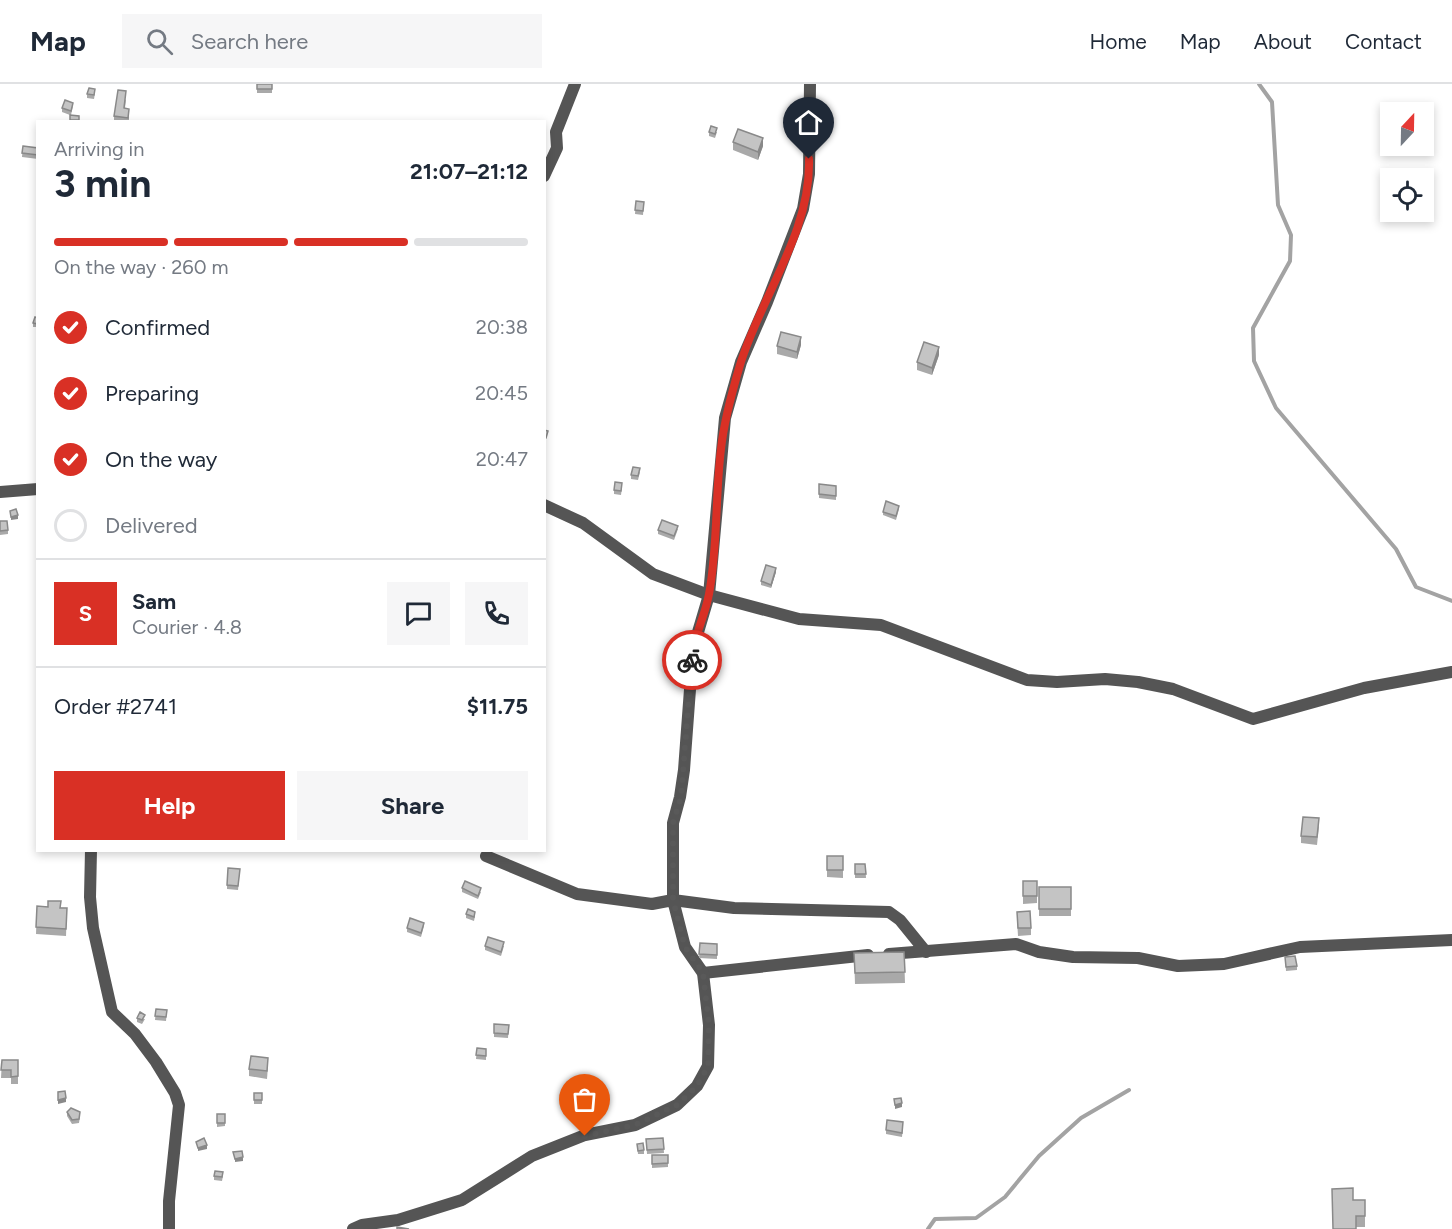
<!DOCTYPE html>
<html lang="en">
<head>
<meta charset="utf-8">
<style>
	:root { --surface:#fff; --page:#f6f6f7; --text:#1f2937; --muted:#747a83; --line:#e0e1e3; --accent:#d93025 }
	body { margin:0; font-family:Figtree,sans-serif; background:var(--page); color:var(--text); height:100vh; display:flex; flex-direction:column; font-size:22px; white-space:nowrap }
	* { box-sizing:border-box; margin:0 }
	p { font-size:20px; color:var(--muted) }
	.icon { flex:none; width:33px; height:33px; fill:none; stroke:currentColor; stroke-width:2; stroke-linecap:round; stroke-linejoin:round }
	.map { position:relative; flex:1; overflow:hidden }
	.drawer { position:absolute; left:36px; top:36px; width:510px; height:732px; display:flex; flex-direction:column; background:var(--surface); border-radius:0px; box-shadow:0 3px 9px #0003 }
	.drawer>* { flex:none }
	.needle { width:39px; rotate:22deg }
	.fabs { position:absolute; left:1380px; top:18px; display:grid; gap:12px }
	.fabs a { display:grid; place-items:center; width:54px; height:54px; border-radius:0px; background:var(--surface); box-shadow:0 3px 9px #0003; font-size:30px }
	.pin { position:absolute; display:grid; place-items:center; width:51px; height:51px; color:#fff; margin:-62px -26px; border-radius:50% 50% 50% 0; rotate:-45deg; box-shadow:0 0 6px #0007 }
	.pin .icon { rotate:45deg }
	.courier { position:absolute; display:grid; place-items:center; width:60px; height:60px; margin:-30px; border:4px solid #d93025; border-radius:50%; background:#fff; color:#222; box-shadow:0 2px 8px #0007 }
	.overview em { font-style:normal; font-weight:700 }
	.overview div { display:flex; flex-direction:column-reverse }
	.overview { display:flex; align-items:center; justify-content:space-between; height:102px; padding:0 18px }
	h1 { font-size:39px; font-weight:700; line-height:45px }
	.bar { display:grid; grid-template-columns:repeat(4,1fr); gap:9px 6px; align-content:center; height:72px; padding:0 18px }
	.bar i { height:8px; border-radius:4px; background:var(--line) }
	.bar .current { background:var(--accent) }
	.bar p { grid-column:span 4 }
	.line { display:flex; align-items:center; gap:15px; padding:0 18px; border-top:2px solid var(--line) }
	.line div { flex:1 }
	.round { display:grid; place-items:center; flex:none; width:63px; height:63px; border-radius:0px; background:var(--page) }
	ol { padding:0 18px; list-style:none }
	li { display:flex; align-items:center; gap:18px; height:66px }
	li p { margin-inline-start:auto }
	li .icon { padding:6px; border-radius:50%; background:var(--accent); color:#fff; stroke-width:4 }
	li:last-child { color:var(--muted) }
	li i { width:33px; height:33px; border:3px solid var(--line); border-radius:50% }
	.primary-button { display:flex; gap:12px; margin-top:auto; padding:12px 18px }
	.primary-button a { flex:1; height:69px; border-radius:0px; background:var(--accent); color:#fff; font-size:24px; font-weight:700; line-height:69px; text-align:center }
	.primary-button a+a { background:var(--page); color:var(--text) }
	header { display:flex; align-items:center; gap:36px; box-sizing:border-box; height:84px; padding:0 30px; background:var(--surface); border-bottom:2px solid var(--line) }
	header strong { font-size:28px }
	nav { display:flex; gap:33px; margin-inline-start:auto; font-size:21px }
	.search { width:420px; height:54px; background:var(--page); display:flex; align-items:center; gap:15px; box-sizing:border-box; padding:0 21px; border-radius:0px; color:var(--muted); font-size:22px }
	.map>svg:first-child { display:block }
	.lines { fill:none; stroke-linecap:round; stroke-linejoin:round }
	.stream { stroke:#a3a3a3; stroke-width:4 }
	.street { stroke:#555; stroke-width:12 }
	.wall { fill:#a9a9a9 }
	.shaded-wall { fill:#898989 }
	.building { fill:#c4c4c4; stroke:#898989; stroke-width:1.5 }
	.done { stroke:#595959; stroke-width:6; stroke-dasharray:0 10.8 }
	.route { stroke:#d93025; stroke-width:8 }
</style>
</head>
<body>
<header>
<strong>Map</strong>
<div class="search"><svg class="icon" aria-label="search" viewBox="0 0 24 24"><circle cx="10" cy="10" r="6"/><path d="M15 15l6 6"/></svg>Search here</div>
<nav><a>Home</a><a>Map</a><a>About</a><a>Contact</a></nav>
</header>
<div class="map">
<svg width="1452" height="1145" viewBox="0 0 1452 1145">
	<rect width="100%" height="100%" fill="#fff"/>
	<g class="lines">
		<g class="stream">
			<polyline points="1259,0 1272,18 1278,121 1291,151 1290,177 1253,244 1254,277 1276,324 1396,465 1416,503 1452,517"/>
			<polyline points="928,1145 935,1135 976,1134 1005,1113 1039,1072 1081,1034 1129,1006"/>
		</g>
		<g class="street">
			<polyline points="810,0 809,90 803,125 767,218 741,278 725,334 709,511 693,565 684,686 680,713 673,739 673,816 734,824 889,828 900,836 926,868"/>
			<polyline points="544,92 557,64 556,48 575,0"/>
			<polyline points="0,408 38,405"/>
			<polyline points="544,421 583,439 653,490 709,511 799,535 881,541 1027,596 1057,598 1105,595 1138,598 1173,605 1253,635 1364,604 1452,588"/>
			<polyline points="91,766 90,813 93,844 112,928 135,950 156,978 175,1009 179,1021 169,1117 169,1145"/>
			<polyline points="889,870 1016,860 1039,868 1073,873 1138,874 1178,882 1224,880 1300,863 1452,856"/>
			<polyline points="703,889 868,871"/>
			<polyline points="353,1145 362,1141 398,1136 462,1116 532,1072 585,1051 635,1041 677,1021 697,1002 708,982 709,941 703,889 685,863 673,816 652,820 577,810 486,772"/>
		</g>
	</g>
	<g class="wall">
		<rect x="257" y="0" width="15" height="9"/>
		<polygon points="95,9 94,15 87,14 87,10"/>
		<polygon points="126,15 125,24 129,33 129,38 114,38 114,32"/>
		<polygon points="73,22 71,31 79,32 79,38 70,38 70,31 62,28 62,24"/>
		<polygon points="709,48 717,48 715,54 709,52"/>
		<polygon points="733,58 763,62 758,76 733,66"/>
		<polygon points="23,62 38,64 38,75 22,73"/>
		<polygon points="636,117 644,118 643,131 635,130"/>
		<polygon points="38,234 38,243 33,243 33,239"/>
		<polygon points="801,261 797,275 777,270 777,262"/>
		<polygon points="939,271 932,291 917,286 917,278"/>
		<polygon points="640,388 638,396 631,395 631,391"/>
		<polygon points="819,400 836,402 836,416 819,414"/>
		<polygon points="622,403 621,411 614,410 614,406"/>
		<polygon points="899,425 896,436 883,431 883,428"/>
		<polygon points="0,437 8,446 8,450 0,451"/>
		<polygon points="678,445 674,456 658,450 658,446"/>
		<polygon points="776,488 771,504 761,501 761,497"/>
		<polygon points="1319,742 1317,761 1301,759 1301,752"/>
		<polygon points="827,772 843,772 843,794 827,793"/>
		<polygon points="855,780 865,780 866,794 855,794"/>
		<polygon points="240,785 238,806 227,805 227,801"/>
		<polygon points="1023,797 1037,797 1037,819 1023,820"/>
		<rect x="1039" y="803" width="32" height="29"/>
		<polygon points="462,804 481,808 478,815 462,808"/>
		<polygon points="37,822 67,824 66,852 36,850"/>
		<polygon points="466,830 475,832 474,837 466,834"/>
		<polygon points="1017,836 1031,844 1031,851 1018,852"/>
		<polygon points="424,842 421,853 407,848 407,844"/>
		<polygon points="700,859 717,860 717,875 699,874"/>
		<polygon points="485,862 504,862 501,872 485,866"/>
		<polygon points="904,868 905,899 855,900 854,869"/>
		<polygon points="1285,873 1297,882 1297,886 1286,887"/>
		<polygon points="156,925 167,926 166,937 155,936"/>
		<polygon points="137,934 145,935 142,940 137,938"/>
		<polygon points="494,940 509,941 508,954 494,953"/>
		<polygon points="477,964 486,965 486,976 476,975"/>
		<polygon points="2,976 18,976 18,1000 11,1000 11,994 1,994"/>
		<polygon points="268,982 267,995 249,992 249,985"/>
		<rect x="254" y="1009" width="8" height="11"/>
		<polygon points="67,1028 80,1032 79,1039 72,1040 67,1032"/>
		<polygon points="217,1030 225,1039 225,1042 217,1043"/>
		<polygon points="903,1042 902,1053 886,1050 886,1046"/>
		<polygon points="663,1054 664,1069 647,1070 646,1055"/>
		<polygon points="637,1060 644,1066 644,1070 638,1070"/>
		<polygon points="652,1071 668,1071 668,1083 652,1084"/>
		<polygon points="214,1092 223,1092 222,1097 214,1096"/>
		<polygon points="1353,1116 1365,1116 1365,1143 1356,1143"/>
	</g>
	<g class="shaded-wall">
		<polygon points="763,54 763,62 758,76 758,68"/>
		<polygon points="801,253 801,261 797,275 797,268"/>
		<polygon points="939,263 939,271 932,291 932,284"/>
		<polygon points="18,431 18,435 11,436 11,433"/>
		<polygon points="776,484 776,488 771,504 771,501"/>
		<polygon points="66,1014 66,1018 58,1020 58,1016"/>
		<polygon points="902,1019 902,1023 895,1025 895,1021"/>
		<polygon points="207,1061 207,1065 198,1067 198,1064"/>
		<polygon points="243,1073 243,1077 235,1078 235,1075"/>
	</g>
	<g class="building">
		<rect x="257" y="0" width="15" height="5"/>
		<polygon points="89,4 95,5 94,11 87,10"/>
		<polygon points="118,6 126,7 124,24 129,25 128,34 114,32"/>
		<polygon points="65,16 73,19 71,27 62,24"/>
		<polygon points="70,31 79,32 79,36 70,36"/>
		<polygon points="711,42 717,44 715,50 709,48"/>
		<polygon points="738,45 763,54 758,68 733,58"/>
		<polygon points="23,62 38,64 38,71 22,69"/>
		<polygon points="636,117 644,118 643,127 635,126"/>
		<polygon points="35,233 38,234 38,240 33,239"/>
		<polygon points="781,248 801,253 797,268 777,262"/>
		<polygon points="924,258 939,263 932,284 917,278"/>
		<polygon points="544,346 548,347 546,354 544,354"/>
		<polygon points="633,383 640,384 638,392 631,391"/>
		<polygon points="615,398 622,399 621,407 614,406"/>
		<polygon points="819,400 836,402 836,412 819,410"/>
		<polygon points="886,417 899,422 896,432 883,428"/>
		<polygon points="16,425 18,431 11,433 10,427"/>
		<polygon points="662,436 678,442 674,452 658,446"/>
		<polygon points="0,437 7,437 8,446 0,447"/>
		<polygon points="766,481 776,484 771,501 761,497"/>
		<polygon points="1303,733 1319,734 1317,753 1301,752"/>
		<rect x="827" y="772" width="16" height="14"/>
		<polygon points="855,780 865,780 866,790 855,790"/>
		<polygon points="228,784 240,785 238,802 227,801"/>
		<polygon points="465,797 481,804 478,812 462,804"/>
		<rect x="1023" y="797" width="14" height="15"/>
		<rect x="1039" y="803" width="32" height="22"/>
		<polygon points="48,817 61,817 60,824 67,824 66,845 36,843 37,822 48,823"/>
		<polygon points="468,825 475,828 474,833 466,830"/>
		<polygon points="1030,827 1031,844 1018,844 1017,828"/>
		<polygon points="410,834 424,839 421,849 407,844"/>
		<polygon points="488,853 504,858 501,868 485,862"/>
		<polygon points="700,859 717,860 717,871 699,870"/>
		<polygon points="904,868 905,888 855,889 854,869"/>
		<polygon points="1295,872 1297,882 1286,883 1285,873"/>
		<polygon points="156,925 167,926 166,933 155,932"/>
		<polygon points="140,928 145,931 142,936 137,934"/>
		<polygon points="494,940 509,941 508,950 494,949"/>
		<polygon points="477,964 486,965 486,972 476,971"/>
		<polygon points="251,972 268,974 267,987 249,985"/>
		<polygon points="2,976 18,976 18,992 11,993 11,986 1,986"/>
		<polygon points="65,1007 66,1014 58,1016 58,1008"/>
		<rect x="254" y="1009" width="8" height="7"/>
		<polygon points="901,1014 902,1019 895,1021 894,1015"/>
		<polygon points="71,1024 80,1028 79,1035 72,1036 67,1028"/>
		<rect x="217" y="1030" width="8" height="9"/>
		<polygon points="887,1036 903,1038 902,1049 886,1046"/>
		<polygon points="204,1054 207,1061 198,1064 196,1058"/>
		<polygon points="663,1054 664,1065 647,1066 646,1055"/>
		<polygon points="643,1059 644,1066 638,1067 637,1060"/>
		<polygon points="242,1067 243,1073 235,1075 233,1068"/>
		<polygon points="652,1071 668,1071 668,1079 652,1080"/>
		<polygon points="215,1087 223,1088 222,1093 214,1092"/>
		<polygon points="1353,1104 1353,1116 1365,1116 1365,1132 1356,1132 1356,1145 1333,1145 1332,1105"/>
		<polygon points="397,1143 409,1145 397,1145"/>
	</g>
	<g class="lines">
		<polyline class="done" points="585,1052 635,1041 677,1021 697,1002 708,982 709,941 703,889 685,863 673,816 673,739 681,713 692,576"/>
		<path class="route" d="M 692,576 C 693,553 705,533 709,510 C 718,463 715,413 721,365 C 724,336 732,308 740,281 C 761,212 811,149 809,75"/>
	</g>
</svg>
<div class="fabs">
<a><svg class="needle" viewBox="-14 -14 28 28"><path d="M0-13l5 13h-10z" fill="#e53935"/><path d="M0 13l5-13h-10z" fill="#747a83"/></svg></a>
<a><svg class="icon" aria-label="locate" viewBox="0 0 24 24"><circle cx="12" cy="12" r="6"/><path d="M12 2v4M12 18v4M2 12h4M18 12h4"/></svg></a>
</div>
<div class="pin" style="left:585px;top:1052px;background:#ea580c"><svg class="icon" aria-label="bag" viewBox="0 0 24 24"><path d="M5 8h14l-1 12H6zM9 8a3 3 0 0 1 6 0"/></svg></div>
<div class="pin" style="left:809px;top:75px;background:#1f2937"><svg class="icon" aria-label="home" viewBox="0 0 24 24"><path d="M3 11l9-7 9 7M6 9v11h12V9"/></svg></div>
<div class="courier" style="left:692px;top:576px"><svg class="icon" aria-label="bike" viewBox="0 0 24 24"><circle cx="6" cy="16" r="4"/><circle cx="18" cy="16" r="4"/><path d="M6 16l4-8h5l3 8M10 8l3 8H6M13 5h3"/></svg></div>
<section class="drawer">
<div class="overview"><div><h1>3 min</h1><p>Arriving in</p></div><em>21:07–21:12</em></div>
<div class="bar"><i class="current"></i><i class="current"></i><i class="current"></i><i></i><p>On the way · 260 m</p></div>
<ol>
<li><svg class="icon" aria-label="check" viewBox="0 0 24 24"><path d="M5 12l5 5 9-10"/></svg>Confirmed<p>20:38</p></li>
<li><svg class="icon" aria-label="check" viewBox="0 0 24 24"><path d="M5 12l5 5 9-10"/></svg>Preparing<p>20:45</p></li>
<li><svg class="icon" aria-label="check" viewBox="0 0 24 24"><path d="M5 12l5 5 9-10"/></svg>On the way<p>20:47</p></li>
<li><i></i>Delivered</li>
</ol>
<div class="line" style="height:108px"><b class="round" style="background:var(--accent);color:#fff">S</b><div><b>Sam</b><p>Courier · 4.8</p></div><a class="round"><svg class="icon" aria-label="chat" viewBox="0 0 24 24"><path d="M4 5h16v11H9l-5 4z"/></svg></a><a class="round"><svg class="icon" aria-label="phone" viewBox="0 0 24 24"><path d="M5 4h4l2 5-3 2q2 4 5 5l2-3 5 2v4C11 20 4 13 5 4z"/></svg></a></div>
<div class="line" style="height:78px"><div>Order #2741</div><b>$11.75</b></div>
<div class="primary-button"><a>Help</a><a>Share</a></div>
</section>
</div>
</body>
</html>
